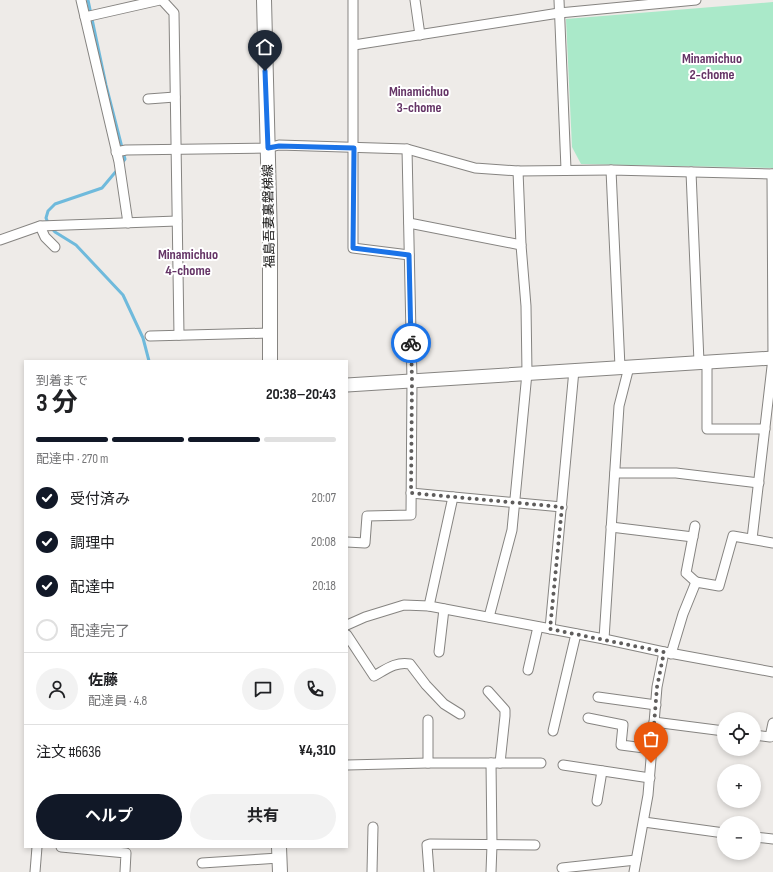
<!DOCTYPE html>
<html lang="ja">
<head>
<meta charset="utf-8">
<style>
	:root { --surface:#fff; --page:#f2f2f2; --text:#202124; --muted:#757577; --line:#e0e0e0; --accent:#111827 }
	body { margin:0; font-family:"Sofia Sans Condensed","Noto Sans JP",sans-serif; background:var(--page); color:var(--text); height:100vh; display:flex; flex-direction:column; font-size:15px; white-space:nowrap }
	* { box-sizing:border-box; margin:0 }
	p { font-size:13px; color:var(--muted) }
	.icon { flex:none; width:22px; height:22px; fill:none; stroke:currentColor; stroke-width:2; stroke-linecap:round; stroke-linejoin:round }
	.map { position:relative; flex:1; overflow:hidden }
	.panel { position:absolute; left:24px; top:360px; width:324px; height:488px; display:flex; flex-direction:column; background:var(--surface); border-radius:0px; box-shadow:0 2px 6px #0003 }
	.panel>* { flex:none }
	.fabs { position:absolute; left:717px; top:712px; display:grid; gap:8px }
	.fabs a { display:grid; place-items:center; width:44px; height:44px; border-radius:50%; background:var(--surface); box-shadow:0 2px 6px #0003; font-size:20px }
	.pin { position:absolute; display:grid; place-items:center; width:34px; height:34px; color:#fff; margin:-41px -17px; border-radius:50% 50% 50% 0; rotate:-45deg; box-shadow:0 0 4px #0007 }
	.pin .icon { rotate:45deg }
	.courier { position:absolute; display:grid; place-items:center; width:40px; height:40px; margin:-20px; border:3px solid #1a73e8; border-radius:50%; background:#fff; color:#222; box-shadow:0 1px 5px #0007 }
	.head em { font-style:normal; font-weight:700 }
	.head div { display:flex; flex-direction:column-reverse }
	.head { display:flex; align-items:center; justify-content:space-between; height:68px; padding:0 12px }
	h1 { font-size:26px; font-weight:700; line-height:30px }
	.bar { display:grid; grid-template-columns:repeat(4,1fr); gap:6px 4px; align-content:center; height:48px; padding:0 12px }
	.bar i { height:5px; border-radius:3px; background:var(--line) }
	.bar .selected { background:var(--accent) }
	.bar p { grid-column:span 4 }
	.line { display:flex; align-items:center; gap:10px; padding:0 12px; border-top:1px solid var(--line) }
	.line div { flex:1 }
	.round { display:grid; place-items:center; flex:none; width:42px; height:42px; border-radius:21px; background:var(--page) }
	ol { padding:0 12px; list-style:none }
	li { display:flex; align-items:center; gap:12px; height:44px }
	li p { margin-inline-start:auto }
	li .icon { padding:4px; border-radius:50%; background:var(--accent); color:#fff; stroke-width:4 }
	li:last-child { color:var(--muted) }
	li i { width:22px; height:22px; border:2px solid var(--line); border-radius:50% }
	.primary-button { display:flex; gap:8px; margin-top:auto; padding:8px 12px }
	.primary-button a { flex:1; height:46px; border-radius:24px; background:var(--accent); color:#fff; font-size:16px; font-weight:700; line-height:46px; text-align:center }
	.primary-button a+a { background:var(--page); color:var(--text) }
	.map>svg:first-child { display:block }
	.green { fill:#aae9c9 }
	.lines { fill:none; stroke-linecap:round; stroke-linejoin:round }
	.stream { stroke:#6fbadc; stroke-width:3 }
	.street-casing { stroke:#868481; stroke-width:11 }
	.secondary-casing { stroke:#868481; stroke-width:15 }
	.primary-casing { stroke:#868481; stroke-width:16 }
	.street { stroke:#fff; stroke-width:9 }
	.secondary { stroke:#fff; stroke-width:13 }
	.primary { stroke:#fff; stroke-width:14 }
	.done { stroke:#5f5d5c; stroke-width:4; stroke-dasharray:0 7.2 }
	.route { stroke:#1a73e8; stroke-width:5 }
	.labels { text-anchor:middle; dominant-baseline:central; stroke-width:4; stroke-linejoin:round; paint-order:stroke }
	.street-label { font-size:13px; fill:#121110; stroke:#fff }
	.neighbourhood-label { font-size:14px; font-weight:bold; fill:#653466; stroke:#fff }
</style>
</head>
<body>
<div class="map">
<svg width="773" height="872" viewBox="0 0 773 872">
	<rect width="100%" height="100%" fill="#eeebe8"/>
	<polygon class="green" points="773,2 773,168 581,164 572,147 566,19"/>
	<g class="lines">
		<g class="stream">
			<polyline points="88,0 106,85 125,159 122,163"/>
			<polyline points="118,169 102,188 55,204 48,211 46,218 49,225 55,232 76,245 123,295 143,338 149,361"/>
		</g>
		<defs>
			<g id="street">
				<polyline points="81,0 119,162 128,223"/>
				<polyline points="162,0 174,13 179,335"/>
				<polyline points="353,0 353,248 409,255"/>
				<polyline points="415,0 420,35"/>
				<polyline points="559,0 566,169"/>
				<polyline points="85,17 160,0"/>
				<polyline points="354,45 559,13 696,0"/>
				<polyline points="148,99 175,97"/>
				<polyline points="116,152 126,150 267,148 279,145 407,149 475,168 518,171 611,170"/>
				<polyline points="691,172 699,362"/>
				<polyline points="409,223 521,245"/>
				<polyline points="40,226 45,237 55,247"/>
				<polyline points="0,240 40,226 177,221"/>
				<polyline points="150,336 269,333"/>
				<polyline points="707,362 707,429 765,429"/>
				<polyline points="620,367 611,170 773,174"/>
				<polyline points="615,473 676,473 759,483"/>
				<polyline points="411,493 562,507"/>
				<polyline points="695,526 686,573 696,582"/>
				<polyline points="611,527 693,537"/>
				<polyline points="752,539 773,358 772,174"/>
				<polyline points="347,542 365,543 367,516 411,515 412,380 407,149"/>
				<polyline points="429,606 453,497"/>
				<polyline points="489,617 512,530 527,373 526,306 521,245 518,171"/>
				<polyline points="347,625 365,617 404,605 429,606 604,639 664,652"/>
				<polyline points="550,629 574,370"/>
				<path d="M 347,635 L 374,676 C 385,670 396,661 410,664 L 426,685 L 444,704 L 460,714"/>
				<polyline points="604,639 619,406 629,367"/>
				<polyline points="439,652 444,609"/>
				<polyline points="671,654 683,614 696,582 719,586 733,536 773,543"/>
				<polyline points="528,670 538,627"/>
				<polyline points="488,691 505,710 505,716 500,763"/>
				<polyline points="598,697 656,705"/>
				<polyline points="588,718 623,725 621,745 652,749"/>
				<polyline points="428,720 428,763"/>
				<polyline points="654,722 724,731"/>
				<polyline points="553,731 576,634"/>
				<polyline points="754,735 770,737 773,723"/>
				<polyline points="347,765 428,763 541,763"/>
				<polyline points="563,765 650,778"/>
				<polyline points="597,801 602,771"/>
				<polyline points="644,822 724,833"/>
				<polyline points="754,837 773,839"/>
				<polyline points="61,847 126,853 125,872"/>
				<polyline points="202,863 279,858"/>
				<polyline points="562,868 636,860"/>
				<polyline points="35,872 37,847"/>
				<polyline points="372,872 373,827"/>
				<polyline points="429,872 427,845 430,844 535,845"/>
				<polyline points="491,872 492,845 491,763"/>
				<polyline points="634,872 648,795 657,687 664,652 773,672"/>
			</g>
			<polyline id="secondary" points="347,385 773,358"/>
			<g id="primary">
				<polyline points="264,0 270,240 270,361"/>
				<polyline points="279,847 280,872"/>
			</g>
		</defs>
		<use href="#street" class="street-casing"/>
		<use href="#secondary" class="secondary-casing"/>
		<use href="#primary" class="primary-casing"/>
		<use href="#street" class="street"/>
		<use href="#secondary" class="secondary"/>
		<use href="#primary" class="primary"/>
	</g>
	<g class="lines">
		<polyline class="done" points="411,343 412,380 411,493 562,507 550,629 664,652 657,687 651,763"/>
		<polyline class="route" points="265,71 268,148 279,146 354,148 353,248 409,255 411,343"/>
	</g>
	<g class="labels">
		<g class="street-label">
			<text transform="translate(269 216) rotate(-91)">福島吾妻裏磐梯線</text>
		</g>
		<g class="neighbourhood-label">
			<text x="712" y="58">Minamichuo<tspan x="712" dy="16">2-chome</tspan></text>
			<text x="419" y="91">Minamichuo<tspan x="419" dy="16">3-chome</tspan></text>
			<text x="188" y="254">Minamichuo<tspan x="188" dy="16">4-chome</tspan></text>
		</g>
	</g>
</svg>
<div class="fabs">
<a><svg class="icon" aria-label="locate" viewBox="0 0 24 24"><circle cx="12" cy="12" r="6"/><path d="M12 2v4M12 18v4M2 12h4M18 12h4"/></svg></a>
<a>+</a>
<a>−</a>
</div>
<div class="pin" style="left:651px;top:763px;background:#ea580c"><svg class="icon" aria-label="bag" viewBox="0 0 24 24"><path d="M5 8h14l-1 12H6zM9 8a3 3 0 0 1 6 0"/></svg></div>
<div class="pin" style="left:265px;top:71px;background:#1f2937"><svg class="icon" aria-label="home" viewBox="0 0 24 24"><path d="M3 11l9-7 9 7M6 9v11h12V9"/></svg></div>
<div class="courier" style="left:411px;top:343px"><svg class="icon" aria-label="bike" viewBox="0 0 24 24"><circle cx="6" cy="16" r="4"/><circle cx="18" cy="16" r="4"/><path d="M6 16l4-8h5l3 8M10 8l3 8H6M13 5h3"/></svg></div>
<section class="panel">
<div class="head"><div><h1>3 分</h1><p>到着まで</p></div><em>20:38–20:43</em></div>
<div class="bar"><i class="selected"></i><i class="selected"></i><i class="selected"></i><i></i><p>配達中 · 270 m</p></div>
<ol>
<li><svg class="icon" aria-label="check" viewBox="0 0 24 24"><path d="M5 12l5 5 9-10"/></svg>受付済み<p>20:07</p></li>
<li><svg class="icon" aria-label="check" viewBox="0 0 24 24"><path d="M5 12l5 5 9-10"/></svg>調理中<p>20:08</p></li>
<li><svg class="icon" aria-label="check" viewBox="0 0 24 24"><path d="M5 12l5 5 9-10"/></svg>配達中<p>20:18</p></li>
<li><i></i>配達完了</li>
</ol>
<div class="line" style="height:72px"><a class="round"><svg class="icon" aria-label="person" viewBox="0 0 24 24"><circle cx="12" cy="8" r="4"/><path d="M4 21q1-7 8-7t8 7"/></svg></a><div><b>佐藤</b><p>配達員 · 4.8</p></div><a class="round"><svg class="icon" aria-label="chat" viewBox="0 0 24 24"><path d="M4 5h16v11H9l-5 4z"/></svg></a><a class="round"><svg class="icon" aria-label="phone" viewBox="0 0 24 24"><path d="M5 4h4l2 5-3 2q2 4 5 5l2-3 5 2v4C11 20 4 13 5 4z"/></svg></a></div>
<div class="line" style="height:52px"><div>注文 #6636</div><b>¥4,310</b></div>
<div class="primary-button"><a>ヘルプ</a><a>共有</a></div>
</section>
</div>
</body>
</html>
